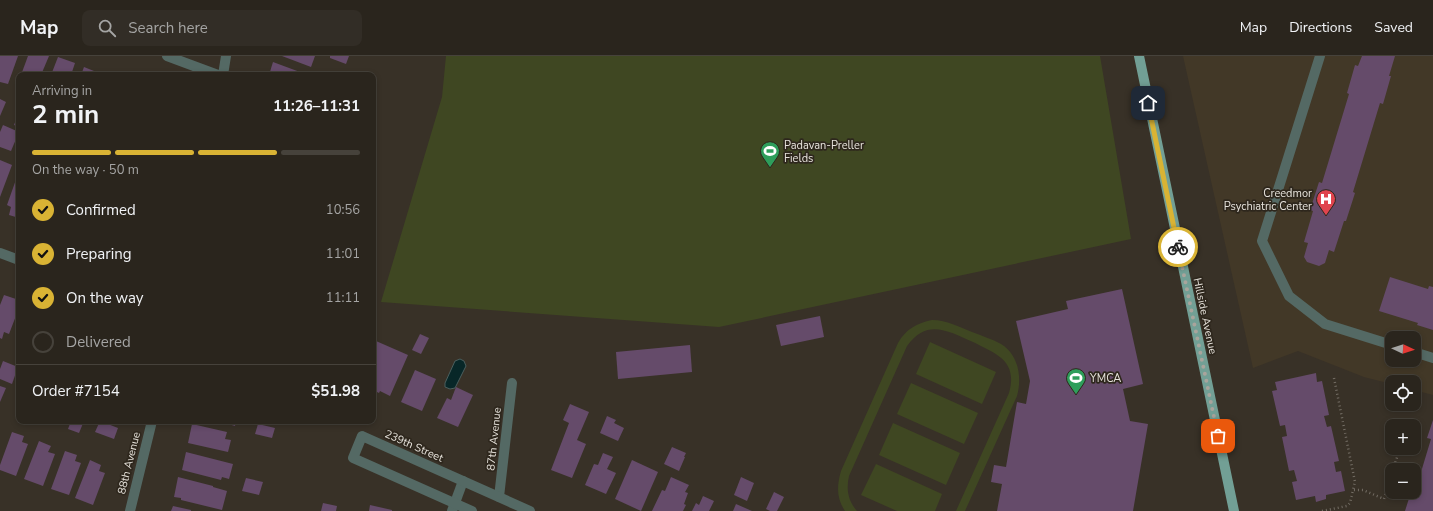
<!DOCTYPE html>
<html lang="en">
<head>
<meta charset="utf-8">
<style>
	:root { --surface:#2a251d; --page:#322d26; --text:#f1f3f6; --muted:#a5a5a4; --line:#46423b; --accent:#d9b334 }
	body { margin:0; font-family:"Nunito Sans",sans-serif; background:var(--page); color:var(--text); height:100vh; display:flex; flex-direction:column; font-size:15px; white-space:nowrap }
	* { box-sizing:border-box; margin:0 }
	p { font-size:13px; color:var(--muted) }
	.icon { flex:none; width:22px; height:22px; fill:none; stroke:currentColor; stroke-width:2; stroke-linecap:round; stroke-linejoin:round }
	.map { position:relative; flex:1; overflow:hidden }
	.sheet { position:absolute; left:16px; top:16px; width:360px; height:352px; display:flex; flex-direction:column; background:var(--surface); border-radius:8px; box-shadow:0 2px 6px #0003,0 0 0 1px var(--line) }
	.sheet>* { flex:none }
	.needle { width:26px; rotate:94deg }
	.fabs { position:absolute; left:1385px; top:275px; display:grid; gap:8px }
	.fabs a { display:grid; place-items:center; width:36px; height:36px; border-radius:8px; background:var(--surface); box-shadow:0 2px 6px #0003,0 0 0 1px var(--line); font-size:20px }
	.pin { position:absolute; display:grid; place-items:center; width:34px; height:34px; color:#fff; margin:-17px; border-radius:8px; box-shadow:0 2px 6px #0006 }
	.courier { position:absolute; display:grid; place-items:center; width:40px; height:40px; margin:-20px; border:3px solid #d9b334; border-radius:50%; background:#fff; color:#222; box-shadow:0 1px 5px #0007 }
	.overview em { font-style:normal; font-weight:700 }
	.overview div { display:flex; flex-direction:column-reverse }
	.overview { display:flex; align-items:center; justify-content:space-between; height:68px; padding:0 16px }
	h1 { font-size:26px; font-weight:700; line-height:30px }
	.bar { display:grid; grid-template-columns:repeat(4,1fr); gap:6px 4px; align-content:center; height:48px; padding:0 16px }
	.bar i { height:5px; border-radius:3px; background:var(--line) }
	.bar .on { background:var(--accent) }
	.bar p { grid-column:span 4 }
	.line { display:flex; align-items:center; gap:10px; padding:0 16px; border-top:1px solid var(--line) }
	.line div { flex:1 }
	ol { padding:0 16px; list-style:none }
	li { display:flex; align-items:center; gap:12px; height:44px }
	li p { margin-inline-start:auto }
	li .icon { padding:4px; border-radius:50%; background:var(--accent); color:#111; stroke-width:4 }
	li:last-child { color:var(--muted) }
	li i { width:22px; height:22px; border:2px solid var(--line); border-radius:50% }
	header { display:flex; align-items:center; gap:24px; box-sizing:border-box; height:56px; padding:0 20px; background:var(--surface); border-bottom:1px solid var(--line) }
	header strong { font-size:19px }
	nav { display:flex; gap:22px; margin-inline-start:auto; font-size:14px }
	.search { width:280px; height:36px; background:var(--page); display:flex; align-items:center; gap:10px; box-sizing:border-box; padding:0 14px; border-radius:8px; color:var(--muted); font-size:15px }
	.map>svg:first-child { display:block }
	.built { fill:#423827; fill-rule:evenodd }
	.green { fill:#3f4722 }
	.water { fill:#082728; stroke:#4b5f5e }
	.building { fill:#654b6a }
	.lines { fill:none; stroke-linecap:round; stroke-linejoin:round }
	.path { stroke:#736d64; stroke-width:2.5; stroke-dasharray:1 3; stroke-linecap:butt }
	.minor { stroke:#546964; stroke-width:10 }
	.major { stroke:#729f95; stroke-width:10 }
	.done { stroke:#a9a49c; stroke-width:4; stroke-dasharray:0 7.2 }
	.route { stroke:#d9b334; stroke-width:5 }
	.labels { text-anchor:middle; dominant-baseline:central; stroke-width:3.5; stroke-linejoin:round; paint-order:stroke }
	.poi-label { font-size:11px; fill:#e6e2db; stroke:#2e271d; text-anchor:start }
	.street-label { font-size:11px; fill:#e6e2db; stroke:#2e271d }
</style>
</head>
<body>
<header>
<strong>Map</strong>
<div class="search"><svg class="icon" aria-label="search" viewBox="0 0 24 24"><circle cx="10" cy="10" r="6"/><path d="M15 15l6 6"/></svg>Search here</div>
<nav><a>Map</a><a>Directions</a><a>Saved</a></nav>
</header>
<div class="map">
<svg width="1433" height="455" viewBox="0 0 1433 455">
	<rect width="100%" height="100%" fill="#383127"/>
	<path class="built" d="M 1183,0 L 1433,0 L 1433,339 L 1414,334 L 1414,326 L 1392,326 L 1392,328 L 1364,321 L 1298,295 L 1253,312 ZM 1392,282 L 1414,282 L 1414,304 L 1392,304 Z"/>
	<g class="green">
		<polygon points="446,0 1100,0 1131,183 719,271 381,246 442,41"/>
		<path d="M 932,264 C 947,264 959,271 972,276 C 982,280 992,283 1001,288 C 1019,299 1022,322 1017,340 L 965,455 L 956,455 L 1009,337 C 1018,305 997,298 973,286 C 948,275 927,262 907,290 L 849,420 C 846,433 848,445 857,455 L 845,455 C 836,442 837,429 841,415 L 898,287 C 906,273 917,267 932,264 Z"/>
		<polygon points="930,286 996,316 982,348 916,318"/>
		<polygon points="911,327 978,357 964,388 897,358"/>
		<polygon points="893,367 960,397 946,429 879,399"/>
		<polygon points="876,408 942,438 935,455 897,455 861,439"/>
	</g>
	<polygon class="water" points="460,303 464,305 466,310 455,332 450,333 445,331 445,327 455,305"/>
	<g class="building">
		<polygon points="0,0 18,0 8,28 0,26"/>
		<polygon points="28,0 49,0 41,19 21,19"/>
		<polygon points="282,0 315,0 311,11"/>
		<polygon points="330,0 349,0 346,8 330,2"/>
		<polygon points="1362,0 1395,0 1389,20 1391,20 1383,48 1380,47 1353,136 1355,137 1346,165 1344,165 1334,196 1329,194 1325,207 1319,210 1307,206 1304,201 1308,187 1304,186 1313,155 1310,154 1319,126 1322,127 1349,38 1347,37 1355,9 1358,10"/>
		<polygon points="58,1 75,7 71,19 51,19"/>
		<polygon points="273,6 308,19 269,19"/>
		<polygon points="84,11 104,19 81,19"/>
		<polygon points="0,43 6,46 0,60"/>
		<polygon points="19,56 19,71 14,69"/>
		<polygon points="3,69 19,76 11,95 0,91 0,76"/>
		<polygon points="0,104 12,109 0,141"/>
		<polygon points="19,115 19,162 9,159 11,151 7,149"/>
		<polygon points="1390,221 1428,233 1429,230 1433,231 1433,274 1417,269 1418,267 1379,255"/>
		<polygon points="1122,233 1143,328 1123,333 1130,365 1148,368 1133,455 997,455 1002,428 991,426 994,409 1006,411 1017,346 1026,348 1030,325 1016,265 1068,253 1066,245"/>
		<polygon points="4,239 19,244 19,252 9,278 4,276 2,283 0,282 0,249"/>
		<polygon points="820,260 824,281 781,290 776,269"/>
		<polygon points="420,278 429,282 421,298 412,294"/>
		<polygon points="376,285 408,299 390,340 380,335 379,337 373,334 373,291"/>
		<polygon points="690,289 692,316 618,323 616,296"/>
		<polygon points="3,305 18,311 12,328 0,323 0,313"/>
		<polygon points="415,314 436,323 422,355 401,346"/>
		<polygon points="1316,317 1317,326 1322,325 1329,359 1324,360 1327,371 1331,370 1339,405 1334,406 1336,416 1341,415 1345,435 1326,439 1326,443 1316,446 1315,440 1296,444 1292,426 1297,425 1294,414 1289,415 1282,381 1287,380 1285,369 1280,370 1272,335 1277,334 1275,326"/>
		<polygon points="0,330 6,332 0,346"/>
		<polygon points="456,331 473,339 458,371 437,362 447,342 451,344"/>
		<polygon points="19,347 19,357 16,355"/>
		<polygon points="570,348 589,356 577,384 586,388 572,422 551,414 569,367 563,364"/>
		<polygon points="607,360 616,364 614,367 624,372 618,385 600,377"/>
		<polygon points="1433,364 1433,455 1405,455 1411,436 1414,436 1414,425 1418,426 1431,383 1427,382"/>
		<polygon points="71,365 84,365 79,377 68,373"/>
		<polygon points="100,365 118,372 114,383 95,376"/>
		<polygon points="218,365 236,365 235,370"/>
		<polygon points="192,368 227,376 225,383 231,384 228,396 188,387"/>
		<polygon points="258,368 275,372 272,382 255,378"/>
		<polygon points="12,376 24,380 22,386 28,388 16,420 0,414 0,409"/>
		<polygon points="39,385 51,390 48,396 55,398 43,430 24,423"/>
		<polygon points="672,391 686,397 684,401 685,401 679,415 664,408"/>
		<polygon points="65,395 77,399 75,405 81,407 69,439 51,433"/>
		<polygon points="186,396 233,408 229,423 222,421 221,424 182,414"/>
		<polygon points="603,397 613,401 607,413 616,417 606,438 585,429 594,408 598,409"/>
		<polygon points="90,404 101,409 99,415 105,417 93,449 75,442"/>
		<polygon points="632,404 658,416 641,455 615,443"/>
		<polygon points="178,421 213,430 213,431 227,435 222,454 181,444 181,442 174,441"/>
		<polygon points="671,421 689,429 685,436 688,437 684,448 686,449 683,455 652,455 662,434 665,435"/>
		<polygon points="741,421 754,427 747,445 734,439"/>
		<polygon points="246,422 263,426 259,439 242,435"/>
		<polygon points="774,436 784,441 777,455 770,455 766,453"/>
		<polygon points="703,440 714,445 709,455 692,455 696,447 699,449"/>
		<polygon points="323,447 337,450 336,455 321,455"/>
		<polygon points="736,448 752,455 733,455"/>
		<polygon points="370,449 392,454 392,455 369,455"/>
		<polygon points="173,450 191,454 191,455 171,455"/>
	</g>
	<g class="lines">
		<g class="path">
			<polyline points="1334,322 1354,421 1355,426 1353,434"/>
			<polyline points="1393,414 1400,392"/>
			<polyline points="1322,455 1347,450 1350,447 1353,434 1363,434 1384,443 1392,419"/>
		</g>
		<g class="minor">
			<polyline points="167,0 218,19"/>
			<polyline points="1320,0 1262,185 1289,240 1325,268 1392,289"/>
			<polyline points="223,19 226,0"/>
			<polyline points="0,197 19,204"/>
			<polyline points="1414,296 1433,302"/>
			<polyline points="499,441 512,327"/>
			<polyline points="130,455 152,365"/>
			<polyline points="452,455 463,425"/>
			<polyline points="472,455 353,402 362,380 530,455"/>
		</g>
		<polyline class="major" points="1139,0 1234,455"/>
	</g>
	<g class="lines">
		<polyline class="done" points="1178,191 1218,380"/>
		<polyline class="route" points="1148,47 1178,191"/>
	</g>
	<defs>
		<symbol id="stadium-pin" viewBox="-11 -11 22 30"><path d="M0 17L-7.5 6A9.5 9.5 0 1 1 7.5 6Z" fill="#2e9e5b" stroke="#2e271d"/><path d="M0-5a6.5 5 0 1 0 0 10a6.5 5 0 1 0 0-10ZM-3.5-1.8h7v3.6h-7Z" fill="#fff"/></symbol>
		<symbol id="hospital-pin" viewBox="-11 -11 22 30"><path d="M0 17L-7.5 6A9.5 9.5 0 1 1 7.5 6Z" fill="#e0444e" stroke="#2e271d"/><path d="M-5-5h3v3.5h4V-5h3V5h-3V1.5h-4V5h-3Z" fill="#fff"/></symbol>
	</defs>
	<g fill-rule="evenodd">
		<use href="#stadium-pin" x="759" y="84" width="22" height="30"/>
		<use href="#hospital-pin" x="1315" y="132" width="22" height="30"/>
		<use href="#stadium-pin" x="1065" y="311" width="22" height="30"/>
	</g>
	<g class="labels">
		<g class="poi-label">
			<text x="784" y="89">Padavan-Preller<tspan x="784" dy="13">Fields</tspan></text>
			<text x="1312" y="137" text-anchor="end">Creedmor<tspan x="1312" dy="13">Psychiatric Center</tspan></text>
			<text x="1090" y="322">YMCA</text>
		</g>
		<g class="street-label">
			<text transform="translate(1205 260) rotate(78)">Hillside Avenue</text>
			<text transform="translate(494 383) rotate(-84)">87th Avenue</text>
			<text transform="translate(414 390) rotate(24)">239th Street</text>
			<text transform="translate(129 407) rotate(-76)">88th Avenue</text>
		</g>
	</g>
</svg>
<div class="fabs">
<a><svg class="needle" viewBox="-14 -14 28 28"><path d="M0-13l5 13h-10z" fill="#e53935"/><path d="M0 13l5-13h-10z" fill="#a5a5a4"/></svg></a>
<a><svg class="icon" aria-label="locate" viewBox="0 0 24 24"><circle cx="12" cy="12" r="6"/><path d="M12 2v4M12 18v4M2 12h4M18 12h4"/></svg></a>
<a>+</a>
<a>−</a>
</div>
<div class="pin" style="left:1218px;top:380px;background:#ea580c"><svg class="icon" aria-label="bag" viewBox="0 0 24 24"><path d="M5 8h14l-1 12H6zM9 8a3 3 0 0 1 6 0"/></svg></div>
<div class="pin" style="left:1148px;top:47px;background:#1f2937"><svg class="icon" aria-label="home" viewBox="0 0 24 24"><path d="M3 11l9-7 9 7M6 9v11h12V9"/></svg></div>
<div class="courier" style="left:1178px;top:191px"><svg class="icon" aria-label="bike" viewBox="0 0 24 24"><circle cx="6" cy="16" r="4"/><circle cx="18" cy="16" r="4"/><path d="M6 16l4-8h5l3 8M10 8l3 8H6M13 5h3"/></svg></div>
<section class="sheet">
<div class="overview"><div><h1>2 min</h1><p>Arriving in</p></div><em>11:26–11:31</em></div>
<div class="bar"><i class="on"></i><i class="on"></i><i class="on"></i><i></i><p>On the way · 50 m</p></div>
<ol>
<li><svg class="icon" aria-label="check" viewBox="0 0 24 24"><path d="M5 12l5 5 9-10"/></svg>Confirmed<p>10:56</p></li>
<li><svg class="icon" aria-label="check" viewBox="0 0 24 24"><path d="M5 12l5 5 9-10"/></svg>Preparing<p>11:01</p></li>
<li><svg class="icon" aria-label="check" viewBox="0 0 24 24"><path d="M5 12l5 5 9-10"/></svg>On the way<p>11:11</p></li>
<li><i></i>Delivered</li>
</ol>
<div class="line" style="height:52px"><div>Order #7154</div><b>$51.98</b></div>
</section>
</div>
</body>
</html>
